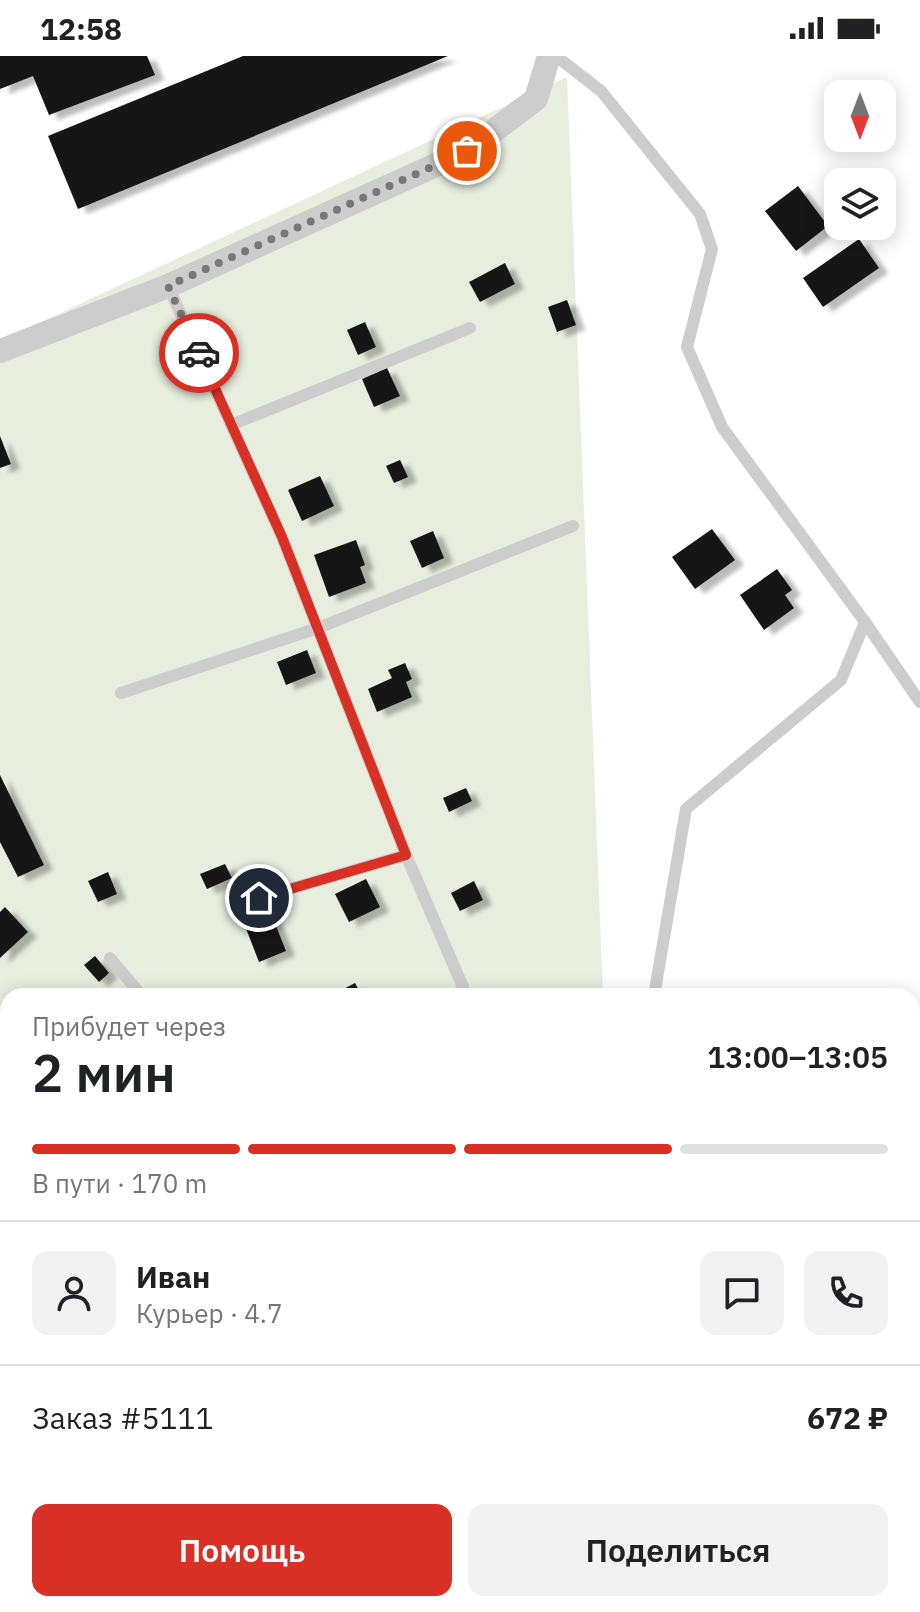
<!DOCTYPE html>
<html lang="ru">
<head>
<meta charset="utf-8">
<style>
	:root { --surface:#fff; --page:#f2f2f2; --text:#202124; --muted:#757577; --line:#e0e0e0; --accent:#d93025 }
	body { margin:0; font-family:"IBM Plex Sans",sans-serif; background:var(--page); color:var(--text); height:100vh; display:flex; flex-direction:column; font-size:30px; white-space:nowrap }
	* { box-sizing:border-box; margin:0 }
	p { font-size:26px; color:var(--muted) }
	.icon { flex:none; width:44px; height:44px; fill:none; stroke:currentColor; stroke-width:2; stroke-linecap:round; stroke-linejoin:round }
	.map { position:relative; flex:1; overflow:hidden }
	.details { position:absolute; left:0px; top:932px; width:920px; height:624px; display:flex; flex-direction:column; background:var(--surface); border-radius:24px 24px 0 0; box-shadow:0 4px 20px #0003 }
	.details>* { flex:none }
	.needle { width:52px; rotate:180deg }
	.fabs { position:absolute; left:824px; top:24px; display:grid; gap:16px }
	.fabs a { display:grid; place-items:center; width:72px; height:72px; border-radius:16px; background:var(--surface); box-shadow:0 4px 20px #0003; font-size:40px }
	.pin { position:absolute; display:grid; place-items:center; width:68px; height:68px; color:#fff; margin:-34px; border:4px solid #fff; border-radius:50%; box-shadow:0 2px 8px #0007 }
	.courier { position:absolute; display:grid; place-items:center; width:80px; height:80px; margin:-40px; border:6px solid #d93025; border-radius:50%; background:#fff; color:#222; box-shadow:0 2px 10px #0007 }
	.summary em { font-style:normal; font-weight:600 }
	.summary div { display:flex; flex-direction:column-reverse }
	.summary { display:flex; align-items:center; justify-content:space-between; height:136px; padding:0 32px }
	h1 { font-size:52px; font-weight:600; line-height:60px }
	.bar { display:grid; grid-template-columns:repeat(4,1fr); gap:12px 8px; align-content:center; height:96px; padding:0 32px }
	.bar i { height:10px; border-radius:6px; background:var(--line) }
	.bar .current { background:var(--accent) }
	.bar p { grid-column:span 4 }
	.line { display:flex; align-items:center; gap:20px; padding:0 32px; border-top:2px solid var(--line) }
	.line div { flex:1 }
	.round { display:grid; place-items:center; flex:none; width:84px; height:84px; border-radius:16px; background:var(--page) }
	.action { display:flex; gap:16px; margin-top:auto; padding:16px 32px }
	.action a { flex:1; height:92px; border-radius:16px; background:var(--accent); color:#fff; font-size:32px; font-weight:600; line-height:92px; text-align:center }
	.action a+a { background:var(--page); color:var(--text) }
	.status { display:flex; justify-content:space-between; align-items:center; height:56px; padding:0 40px; background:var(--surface); direction:ltr }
	.status svg { height:22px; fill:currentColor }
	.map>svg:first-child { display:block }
	.green { fill:#e7eede }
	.building { fill:#171717; filter:url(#shadow) }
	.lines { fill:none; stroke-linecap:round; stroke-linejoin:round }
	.service { stroke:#cdcdcd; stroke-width:12 }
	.minor { stroke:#cdcdcd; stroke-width:24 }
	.done { stroke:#787878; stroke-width:8; stroke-dasharray:0 14.4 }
	.route { stroke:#d93025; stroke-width:10 }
</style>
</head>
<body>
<div class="status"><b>12:58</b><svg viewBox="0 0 49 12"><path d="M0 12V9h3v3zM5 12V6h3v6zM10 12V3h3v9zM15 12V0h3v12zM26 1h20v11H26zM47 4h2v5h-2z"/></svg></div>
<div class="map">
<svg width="920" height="1556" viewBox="0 0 920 1556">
	<defs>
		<filter id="shadow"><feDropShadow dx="9" dy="5" stdDeviation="2" flood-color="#0004"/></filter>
	</defs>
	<rect width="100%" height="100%" fill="#fff"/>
	<polygon class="green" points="567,21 603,940 8,940 8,1548 436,1548 429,1556 0,1556 0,285"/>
	<g class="building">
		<polygon points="0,0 147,0 155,19 49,59 33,20 0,33"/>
		<polygon points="243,0 448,0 78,153 48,80"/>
		<polygon points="798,130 828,170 796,195 765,155"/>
		<polygon points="859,183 879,212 823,251 803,222"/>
		<polygon points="505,207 515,228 480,246 469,226"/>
		<polygon points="567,244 576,269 557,276 548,251"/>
		<polygon points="365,266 376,291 358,299 347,274"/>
		<polygon points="387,312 400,340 374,351 362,323"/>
		<polygon points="0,380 11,408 0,412"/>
		<polygon points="400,404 408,421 394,427 386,410"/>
		<polygon points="320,420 334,450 302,465 288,434"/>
		<polygon points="712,473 735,504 695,533 672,501"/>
		<polygon points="433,475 444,502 422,512 410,485"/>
		<polygon points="356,484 365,509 360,511 366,527 329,541 314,499"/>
		<polygon points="777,513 792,534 785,539 794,552 764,574 740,539"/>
		<polygon points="307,594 316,617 286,629 277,606"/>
		<polygon points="405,607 412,623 406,626 412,641 377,656 368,633 392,622 388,614"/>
		<polygon points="0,719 44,809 18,821 0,786"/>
		<polygon points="466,732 472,745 449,756 443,742"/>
		<polygon points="225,808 232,822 207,833 200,818"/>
		<polygon points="108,816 117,838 98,846 88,825"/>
		<polygon points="366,823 380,851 349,866 335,838"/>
		<polygon points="474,825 483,844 460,855 451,837"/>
		<polygon points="5,851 28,876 0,902 0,856"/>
		<polygon points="272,860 286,895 259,906 245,870"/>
		<polygon points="95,900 109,917 99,926 84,909"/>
		<polygon points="355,927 362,940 330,940"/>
		<polygon points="920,1397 920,1446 912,1434 912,1403"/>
		<polygon points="468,1548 495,1548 500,1556 456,1556"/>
		<polygon points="720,1548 756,1548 743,1556 725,1556"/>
	</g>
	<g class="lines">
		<g class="service">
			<polyline points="556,0 601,35 700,158 712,193 687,291 722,371 865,566 841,624 686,753 654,940"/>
			<polyline points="168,230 282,481 406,799 463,931 458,940"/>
			<polyline points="231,369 470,272"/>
			<polyline points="865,566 920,646"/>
			<polyline points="121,637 318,572 573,470"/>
			<polyline points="259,842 406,799"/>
			<polyline points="110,902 142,940"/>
			<polyline points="0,1220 8,1213"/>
			<polyline points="837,1556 848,1548"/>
		</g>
		<polyline class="minor" points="0,295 168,230 467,95 536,43 549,0"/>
	</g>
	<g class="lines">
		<polyline class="done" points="199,297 168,230 467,95"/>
		<polyline class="route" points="199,297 282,481 406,799 259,842"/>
	</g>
</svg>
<div class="fabs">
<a><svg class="needle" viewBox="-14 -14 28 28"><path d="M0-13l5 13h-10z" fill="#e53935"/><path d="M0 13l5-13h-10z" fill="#757577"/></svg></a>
<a><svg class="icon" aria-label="layers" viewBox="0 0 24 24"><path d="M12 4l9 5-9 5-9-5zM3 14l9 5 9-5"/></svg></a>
</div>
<div class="pin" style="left:467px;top:95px;background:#ea580c"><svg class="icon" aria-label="bag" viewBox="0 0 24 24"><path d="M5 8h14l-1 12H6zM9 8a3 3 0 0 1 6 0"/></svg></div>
<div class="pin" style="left:259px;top:842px;background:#1f2937"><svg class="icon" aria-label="home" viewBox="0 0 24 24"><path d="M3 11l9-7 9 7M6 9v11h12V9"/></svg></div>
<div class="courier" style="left:199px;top:297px"><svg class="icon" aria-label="car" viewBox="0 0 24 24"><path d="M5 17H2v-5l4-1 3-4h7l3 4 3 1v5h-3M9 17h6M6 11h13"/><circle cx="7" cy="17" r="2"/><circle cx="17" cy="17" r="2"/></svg></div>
<section class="details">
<div class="summary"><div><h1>2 мин</h1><p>Прибудет через</p></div><em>13:00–13:05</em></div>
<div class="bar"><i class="current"></i><i class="current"></i><i class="current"></i><i></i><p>В пути · 170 m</p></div>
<div class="line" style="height:144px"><a class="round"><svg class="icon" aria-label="person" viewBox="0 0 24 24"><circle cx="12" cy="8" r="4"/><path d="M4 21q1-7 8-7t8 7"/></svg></a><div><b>Иван</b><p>Курьер · 4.7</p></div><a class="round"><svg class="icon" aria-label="chat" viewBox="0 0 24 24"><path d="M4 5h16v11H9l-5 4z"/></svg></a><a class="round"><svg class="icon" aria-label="phone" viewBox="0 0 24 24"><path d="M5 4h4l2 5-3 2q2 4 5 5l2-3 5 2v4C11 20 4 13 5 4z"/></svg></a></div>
<div class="line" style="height:104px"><div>Заказ #5111</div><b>672 ₽</b></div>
<div class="action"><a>Помощь</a><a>Поделиться</a></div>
</section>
</div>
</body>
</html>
